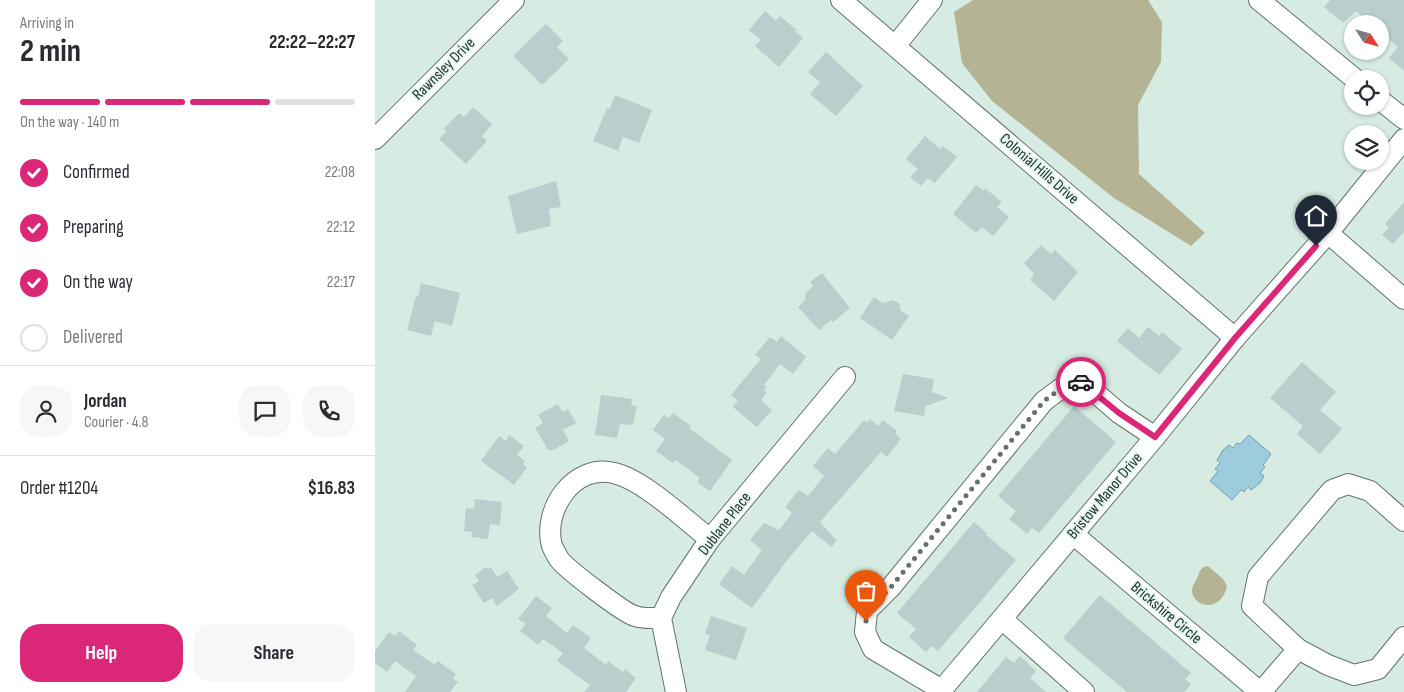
<!DOCTYPE html>
<html lang="en">
<head>
<meta charset="utf-8">
<style>
	:root { --surface:#fff; --page:#f7f7f7; --text:#2b2b33; --muted:#7c7c81; --line:#e1e1e2; --accent:#db2777 }
	body { margin:0; font-family:"Sofia Sans Condensed",sans-serif; background:var(--page); color:var(--text); height:100vh; display:flex; flex-direction:column; font-size:19px; white-space:nowrap }
	* { box-sizing:border-box; margin:0 }
	p { font-size:16px; color:var(--muted) }
	.icon { flex:none; width:28px; height:28px; fill:none; stroke:currentColor; stroke-width:2; stroke-linecap:round; stroke-linejoin:round }
	.map { position:relative; flex:1; overflow:hidden }
	.panel { display:flex; flex-direction:column; background:var(--surface); width:375px }
	.panel>* { flex:none }
	.needle { width:32px; rotate:126deg }
	.buttons { position:absolute; left:969px; top:15px; display:grid; gap:10px }
	.buttons a { display:grid; place-items:center; width:45px; height:45px; border-radius:50%; background:var(--surface); box-shadow:0 1px 4px #0004; font-size:25px }
	.pin { position:absolute; display:grid; place-items:center; width:42px; height:42px; color:#fff; margin:-51px -21px; border-radius:50% 50% 50% 0; rotate:-45deg; box-shadow:0 0 5px #0007 }
	.pin .icon { rotate:45deg }
	.courier { position:absolute; display:grid; place-items:center; width:50px; height:50px; margin:-25px; border:4px solid #db2777; border-radius:50%; background:#fff; color:#222; box-shadow:0 1px 6px #0007 }
	.overview em { font-style:normal; font-weight:700 }
	.overview div { display:flex; flex-direction:column-reverse }
	.overview { display:flex; align-items:center; justify-content:space-between; height:85px; padding:0 20px }
	h1 { font-size:32px; font-weight:700; line-height:38px }
	.bar { display:grid; grid-template-columns:repeat(4,1fr); gap:8px 5px; align-content:center; height:60px; padding:0 20px }
	.bar i { height:6px; border-radius:4px; background:var(--line) }
	.bar .on { background:var(--accent) }
	.bar p { grid-column:span 4 }
	.line { display:flex; align-items:center; gap:12px; padding:0 20px; border-top:1px solid var(--line) }
	.line div { flex:1 }
	.round { display:grid; place-items:center; flex:none; width:52px; height:52px; border-radius:20px; background:var(--page) }
	ol { padding:0 20px; list-style:none }
	li { display:flex; align-items:center; gap:15px; height:55px }
	li p { margin-inline-start:auto }
	li .icon { padding:5px; border-radius:50%; background:var(--accent); color:#fff; stroke-width:4 }
	li:last-child { color:var(--muted) }
	li i { width:28px; height:28px; border:2px solid var(--line); border-radius:50% }
	.primary-button { display:flex; gap:10px; margin-top:auto; padding:10px 20px }
	.primary-button a { flex:1; height:58px; border-radius:20px; background:var(--accent); color:#fff; font-size:20px; font-weight:700; line-height:58px; text-align:center }
	.primary-button a+a { background:var(--page); color:var(--text) }
	main { display:flex; flex:1; min-height:0 }
	.map>svg:first-child { display:block }
	.green { fill:#b4b495 }
	.water { fill:#9dccdd; stroke:#7a9da8 }
	.building { fill:#b8cfce }
	.lines { fill:none; stroke-linecap:round; stroke-linejoin:round }
	.minor-casing { stroke:#62746c; stroke-width:22 }
	.minor { stroke:#fff; stroke-width:20 }
	.done { stroke:#65716b; stroke-width:5; stroke-dasharray:0 9 }
	.route { stroke:#db2777; stroke-width:6 }
	.labels { text-anchor:middle; dominant-baseline:central; stroke-width:4; stroke-linejoin:round; paint-order:stroke }
	.street-label { font-size:16px; fill:#28302c; stroke:#e3f8ee }
</style>
</head>
<body>
<main>
<section class="panel">
<div class="overview"><div><h1>2 min</h1><p>Arriving in</p></div><em>22:22–22:27</em></div>
<div class="bar"><i class="on"></i><i class="on"></i><i class="on"></i><i></i><p>On the way · 140 m</p></div>
<ol>
<li><svg class="icon" aria-label="check" viewBox="0 0 24 24"><path d="M5 12l5 5 9-10"/></svg>Confirmed<p>22:08</p></li>
<li><svg class="icon" aria-label="check" viewBox="0 0 24 24"><path d="M5 12l5 5 9-10"/></svg>Preparing<p>22:12</p></li>
<li><svg class="icon" aria-label="check" viewBox="0 0 24 24"><path d="M5 12l5 5 9-10"/></svg>On the way<p>22:17</p></li>
<li><i></i>Delivered</li>
</ol>
<div class="line" style="height:90px"><a class="round"><svg class="icon" aria-label="person" viewBox="0 0 24 24"><circle cx="12" cy="8" r="4"/><path d="M4 21q1-7 8-7t8 7"/></svg></a><div><b>Jordan</b><p>Courier · 4.8</p></div><a class="round"><svg class="icon" aria-label="chat" viewBox="0 0 24 24"><path d="M4 5h16v11H9l-5 4z"/></svg></a><a class="round"><svg class="icon" aria-label="phone" viewBox="0 0 24 24"><path d="M5 4h4l2 5-3 2q2 4 5 5l2-3 5 2v4C11 20 4 13 5 4z"/></svg></a></div>
<div class="line" style="height:65px"><div>Order #1204</div><b>$16.83</b></div>
<div class="primary-button"><a>Help</a><a>Share</a></div>
</section>
<div class="map">
<svg width="1029" height="692" viewBox="0 0 1029 692">
	<rect width="100%" height="100%" fill="#d6ebe1"/>
	<g class="green">
		<polygon points="598,0 773,0 787,22 786,62 763,105 764,174 830,233 816,246 739,198 617,101 587,63 579,12"/>
		<path d="M 833,566 L 848,579 L 852,586 C 847,612 819,609 817,591 C 817,585 821,581 823,576 C 825,570 826,567 833,566 Z"/>
	</g>
	<polygon class="water" points="874,435 896,454 888,465 890,467 885,473 889,476 885,483 876,490 873,487 869,492 866,490 857,500 835,481 843,471 840,469 845,463 842,460 848,450 854,445 858,448 862,443 865,444"/>
	<g class="building">
		<polygon points="955,0 1029,0 1029,71 1014,58 1023,47 1005,31 1005,24 996,24 981,11 968,23 949,7"/>
		<polygon points="390,11 401,21 405,16 422,30 420,32 428,38 404,67 380,46 386,40 374,30"/>
		<polygon points="171,24 188,41 182,47 194,59 167,85 138,56"/>
		<polygon points="451,52 488,86 461,116 435,94 445,82 433,72"/>
		<polygon points="240,95 277,110 264,143 248,137 243,151 218,141 232,108 235,109"/>
		<polygon points="98,107 117,124 107,136 112,141 91,164 64,139 72,131 69,129 84,113 89,117"/>
		<polygon points="550,136 565,149 568,146 582,157 560,183 553,178 546,186 535,177 543,169 531,159"/>
		<polygon points="181,181 186,207 174,209 176,226 142,234 133,196"/>
		<polygon points="601,185 609,191 610,188 627,202 622,207 634,217 618,236 607,227 601,233 578,214"/>
		<polygon points="1029,202 1029,232 1018,244 1007,235 1014,227 1010,224"/>
		<polygon points="666,245 676,254 680,250 703,272 679,301 655,280 659,274 649,263"/>
		<polygon points="447,273 475,308 458,322 456,320 444,330 423,307 430,300 431,293 438,286 435,282"/>
		<polygon points="46,283 85,293 77,326 60,321 56,336 32,330 41,296 43,297"/>
		<polygon points="499,297 507,303 518,300 525,304 525,310 534,316 517,340 485,318"/>
		<polygon points="773,327 784,336 787,332 807,349 784,375 742,341 753,328 764,338"/>
		<polygon points="406,336 431,357 418,374 405,364 389,385 392,387 389,390 392,393 386,400 397,410 382,427 358,407 363,401 356,395 386,359 380,355 395,337 402,342"/>
		<polygon points="927,362 961,392 945,410 967,429 945,454 922,434 928,426 895,398"/>
		<polygon points="528,374 559,379 557,392 573,398 551,406 549,416 519,411"/>
		<polygon points="226,395 257,399 256,405 262,406 258,425 245,424 242,438 220,435"/>
		<polygon points="183,404 187,412 193,409 201,423 188,430 194,441 178,450 173,450 160,428 168,423 163,415"/>
		<polygon points="699,406 741,442 664,533 657,528 652,534 634,519 641,511 623,496"/>
		<polygon points="298,413 316,426 314,428 357,460 335,491 322,482 325,478 301,460 298,463 281,451 290,439 278,430 289,415 293,418"/>
		<polygon points="495,419 503,426 508,420 522,431 520,433 526,439 512,457 506,452 445,522 462,541 456,547 437,531 413,559 377,608 344,584 357,566 369,575 387,550 375,540 389,523 404,530 417,513 410,507 424,490 433,496 449,476 438,466 453,448 460,454 489,420 492,423"/>
		<polygon points="134,435 149,446 142,455 150,461 148,464 152,467 139,485 106,461 124,436 131,441"/>
		<polygon points="100,499 127,502 125,525 115,524 113,539 97,537 97,532 89,531 91,508 99,509"/>
		<polygon points="599,522 613,534 611,535 641,560 563,651 556,646 551,652 534,637 541,629 522,613"/>
		<polygon points="111,567 113,569 116,567 122,577 132,571 144,589 122,606 117,598 109,603 97,585 104,581 100,575"/>
		<polygon points="725,595 816,673 810,679 816,684 809,692 752,692 688,638"/>
		<polygon points="161,596 177,608 171,616 192,633 198,625 216,638 209,648 231,665 233,661 248,672 250,669 261,678 251,692 209,692 215,685 182,661 188,653 168,639 163,645 145,631 151,624 143,619"/>
		<polygon points="336,616 372,628 361,660 330,650 335,635 330,634"/>
		<polygon points="24,631 42,645 38,650 60,665 63,661 81,674 78,679 83,682 75,692 30,692 41,676 20,661 12,672 0,663 0,651 14,632 20,636"/>
		<polygon points="645,656 661,671 655,678 671,692 602,692 631,657 639,663"/>
	</g>
	<g class="lines">
		<defs>
			<g id="minor">
				<polyline points="466,0 860,338"/>
				<polyline points="884,0 980,79"/>
				<polyline points="521,45 557,0"/>
				<polyline points="1005,100 1029,119"/>
				<polyline points="0,139 139,0"/>
				<polyline points="953,233 1029,299"/>
				<polyline points="698,534 885,692"/>
				<path d="M 286,618 C 278,618 268,619 260,616 C 250,614 190,568 184,559 C 182,556 179,550 177,546 C 167,510 199,463 239,473 C 269,480 310,520 335,539"/>
				<polyline points="627,619 709,692"/>
				<polyline points="923,649 877,606 883,577 957,490 973,484 995,491 1029,521"/>
				<polyline points="567,690 498,649 490,632 492,611 516,587 669,401 696,381 708,382 744,413 780,437"/>
				<polyline points="301,692 286,618 296,597 335,539 470,377"/>
				<polyline points="565,692 780,437 860,338 953,233 1029,139"/>
				<polyline points="886,692 923,649 953,665 979,675 1003,669 1029,637"/>
			</g>
		</defs>
		<use href="#minor" class="minor-casing"/>
		<use href="#minor" class="minor"/>
	</g>
	<g class="lines">
		<polyline class="done" points="491,621 492,611 516,587 669,401 696,381 706,382"/>
		<polyline class="route" points="706,382 744,413 780,437 860,338 941,246"/>
	</g>
	<g class="labels">
		<g class="street-label">
			<text transform="translate(69 69) rotate(-45)">Rawnsley Drive</text>
			<text transform="translate(664 169) rotate(41)">Colonial Hills Drive</text>
			<text transform="translate(730 496) rotate(-50)">Bristow Manor Drive</text>
			<text transform="translate(350 524) rotate(-52)">Dublane Place</text>
			<text transform="translate(791 613) rotate(40)">Brickshire Circle</text>
		</g>
	</g>
</svg>
<div class="buttons">
<a><svg class="needle" viewBox="-14 -14 28 28"><path d="M0-13l5 13h-10z" fill="#e53935"/><path d="M0 13l5-13h-10z" fill="#7c7c81"/></svg></a>
<a><svg class="icon" aria-label="locate" viewBox="0 0 24 24"><circle cx="12" cy="12" r="6"/><path d="M12 2v4M12 18v4M2 12h4M18 12h4"/></svg></a>
<a><svg class="icon" aria-label="layers" viewBox="0 0 24 24"><path d="M12 4l9 5-9 5-9-5zM3 14l9 5 9-5"/></svg></a>
</div>
<div class="pin" style="left:491px;top:621px;background:#ea580c"><svg class="icon" aria-label="bag" viewBox="0 0 24 24"><path d="M5 8h14l-1 12H6zM9 8a3 3 0 0 1 6 0"/></svg></div>
<div class="pin" style="left:941px;top:246px;background:#1f2937"><svg class="icon" aria-label="home" viewBox="0 0 24 24"><path d="M3 11l9-7 9 7M6 9v11h12V9"/></svg></div>
<div class="courier" style="left:706px;top:382px"><svg class="icon" aria-label="car" viewBox="0 0 24 24"><path d="M5 17H2v-5l4-1 3-4h7l3 4 3 1v5h-3M9 17h6M6 11h13"/><circle cx="7" cy="17" r="2"/><circle cx="17" cy="17" r="2"/></svg></div>
</div>
</main>
</body>
</html>
